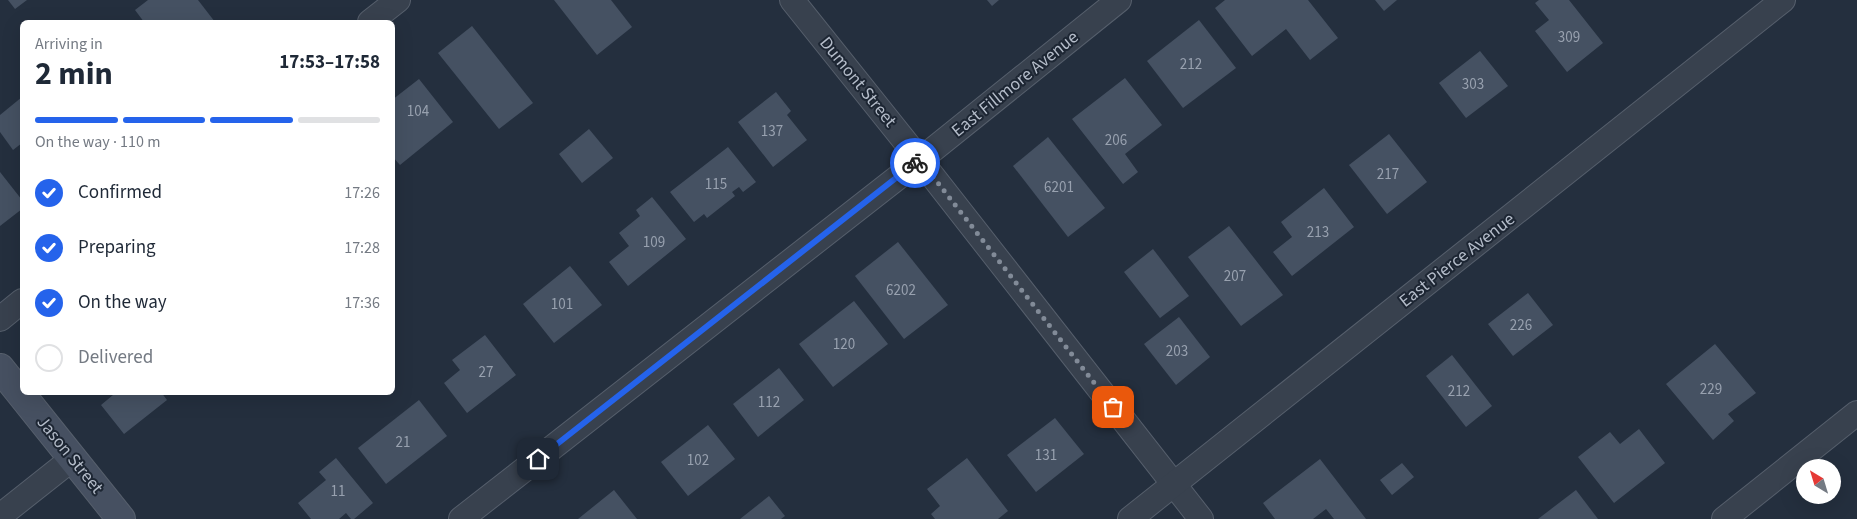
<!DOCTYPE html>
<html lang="en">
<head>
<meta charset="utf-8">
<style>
	:root { --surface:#fff; --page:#f2f2f3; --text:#1f2937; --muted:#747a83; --line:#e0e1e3; --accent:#2563eb }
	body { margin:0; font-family:"Source Sans 3",sans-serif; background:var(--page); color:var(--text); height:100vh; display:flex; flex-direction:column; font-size:19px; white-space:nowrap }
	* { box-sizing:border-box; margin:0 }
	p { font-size:16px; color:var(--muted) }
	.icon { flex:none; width:28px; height:28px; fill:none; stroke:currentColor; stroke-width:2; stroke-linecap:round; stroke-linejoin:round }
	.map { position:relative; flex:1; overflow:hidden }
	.drawer { position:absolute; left:20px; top:20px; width:375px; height:375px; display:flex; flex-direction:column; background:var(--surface); border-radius:8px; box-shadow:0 5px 20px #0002 }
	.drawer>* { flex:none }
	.needle { width:32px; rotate:322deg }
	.tools { position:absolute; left:1796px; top:459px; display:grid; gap:10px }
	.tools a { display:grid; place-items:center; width:45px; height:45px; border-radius:50%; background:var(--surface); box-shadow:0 5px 20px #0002; font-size:25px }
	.pin { position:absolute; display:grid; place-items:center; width:42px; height:42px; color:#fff; margin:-21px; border-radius:10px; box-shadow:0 2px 8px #0006 }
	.courier { position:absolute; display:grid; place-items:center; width:50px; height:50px; margin:-25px; border:4px solid #2563eb; border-radius:50%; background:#fff; color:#222; box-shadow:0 1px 6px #0007 }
	.head em { font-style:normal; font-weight:700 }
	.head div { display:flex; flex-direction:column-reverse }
	.head { display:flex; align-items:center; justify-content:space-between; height:85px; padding:0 15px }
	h1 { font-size:32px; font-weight:700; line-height:38px }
	.bar { display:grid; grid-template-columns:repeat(4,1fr); gap:8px 5px; align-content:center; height:60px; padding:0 15px }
	.bar i { height:6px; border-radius:4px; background:var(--line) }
	.bar .active { background:var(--accent) }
	.bar p { grid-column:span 4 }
	ol { padding:0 15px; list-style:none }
	li { display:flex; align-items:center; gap:15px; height:55px }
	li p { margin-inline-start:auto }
	li .icon { padding:5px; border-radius:50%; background:var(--accent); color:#fff; stroke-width:4 }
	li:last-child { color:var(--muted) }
	li i { width:28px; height:28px; border:2px solid var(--line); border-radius:50% }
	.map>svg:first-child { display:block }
	.building { fill:#455162 }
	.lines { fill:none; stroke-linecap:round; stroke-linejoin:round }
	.street-casing { stroke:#565f6c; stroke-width:26 }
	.secondary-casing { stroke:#565f6c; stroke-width:30 }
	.street { stroke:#38414e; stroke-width:24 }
	.secondary { stroke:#465061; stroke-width:28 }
	.done { stroke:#828b98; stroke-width:5; stroke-dasharray:0 9 }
	.route { stroke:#2563eb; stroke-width:6 }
	.labels { text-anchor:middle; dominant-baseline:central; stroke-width:4; stroke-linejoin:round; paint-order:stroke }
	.number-label { font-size:15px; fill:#98a1af }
	.street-label { font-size:18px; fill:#b4bcc9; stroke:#1d2633 }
</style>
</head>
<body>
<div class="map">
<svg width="1857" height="519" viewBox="0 0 1857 519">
	<rect width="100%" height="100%" fill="#242f3e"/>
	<g class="building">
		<polygon points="8,0 27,0 15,9"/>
		<polygon points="148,0 198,0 215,22 144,22 135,10"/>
		<polygon points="554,0 611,0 632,27 597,55"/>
		<polygon points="987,0 999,0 992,6"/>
		<polygon points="1225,0 1308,0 1338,38 1310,60 1286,29 1252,56 1215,8"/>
		<polygon points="1375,0 1397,0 1384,11"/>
		<polygon points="1539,0 1569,0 1603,43 1567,72 1535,31 1549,20 1535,3"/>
		<polygon points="1199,20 1236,68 1183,108 1147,61"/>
		<polygon points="472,26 533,103 499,129 438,53"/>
		<polygon points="1480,51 1508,86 1466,118 1439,83"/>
		<polygon points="1125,78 1162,125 1125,154 1138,172 1123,184 1072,119"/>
		<polygon points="419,79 453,122 400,165 392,156 392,100"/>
		<polygon points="776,92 791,111 787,115 807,140 773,167 738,122"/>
		<polygon points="22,97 22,143 13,150 0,132 0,115"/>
		<polygon points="589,129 613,158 582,183 559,154"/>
		<polygon points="1389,134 1427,182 1387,214 1349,165"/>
		<polygon points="1048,137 1105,208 1068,237 1013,166"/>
		<polygon points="728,147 756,182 743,192 739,187 732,192 735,196 707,218 704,214 694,222 670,192"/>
		<polygon points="0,172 22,200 22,209 0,226"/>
		<polygon points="1324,188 1354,227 1292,276 1273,252 1292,237 1281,222"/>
		<polygon points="652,197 686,239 628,286 609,262 629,246 619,233 640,216 636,210"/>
		<polygon points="1229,226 1283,295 1241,326 1188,257"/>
		<polygon points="898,242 948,305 904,339 855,276"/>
		<polygon points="1153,249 1189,296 1160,318 1124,272"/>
		<polygon points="570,266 602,305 554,343 523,304"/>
		<polygon points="1528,293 1553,325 1513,356 1488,324"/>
		<polygon points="854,301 888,344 833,387 799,344"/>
		<polygon points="1179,317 1210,357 1176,385 1144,344"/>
		<polygon points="485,335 516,375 467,413 444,383 460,370 452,360"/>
		<polygon points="1715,344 1756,393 1728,414 1734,421 1713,440 1666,384"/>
		<polygon points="1452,355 1492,406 1466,427 1426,376"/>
		<polygon points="779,368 804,400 758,437 733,404"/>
		<polygon points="111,392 161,392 167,400 124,434 101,405 113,395"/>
		<polygon points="419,400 447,436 386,484 358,448"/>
		<polygon points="1055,418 1084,454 1036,492 1007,455"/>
		<polygon points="708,425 735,459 688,496 661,462"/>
		<polygon points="1639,429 1665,463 1614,503 1578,457 1610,432 1620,444"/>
		<polygon points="336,458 373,503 354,519 351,519 346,513 339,519 311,519 298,503 326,480 319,472"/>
		<polygon points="967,458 1008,511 998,519 935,519 931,514 940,506 927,489"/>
		<polygon points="1320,459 1366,519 1334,519 1326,509 1313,519 1275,519 1263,503"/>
		<polygon points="1402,463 1414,477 1392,495 1380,480"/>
		<polygon points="614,490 637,519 578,519"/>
		<polygon points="1576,490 1598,519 1538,519"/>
		<polygon points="769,496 785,516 781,519 740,519"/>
	</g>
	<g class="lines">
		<defs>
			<g id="street">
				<polyline points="792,0 920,160 1201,519"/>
				<polyline points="370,22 398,0"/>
				<polyline points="0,319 22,301"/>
				<polyline points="0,516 72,459"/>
				<polyline points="461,519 920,160 1119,0"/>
				<polyline points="1130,519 1783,0"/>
				<polyline points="1724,519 1857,413"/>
			</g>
			<polyline id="secondary" points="0,368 121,519"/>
		</defs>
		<use href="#street" class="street-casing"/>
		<use href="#secondary" class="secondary-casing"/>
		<use href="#street" class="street"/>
		<use href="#secondary" class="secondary"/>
	</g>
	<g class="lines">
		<polyline class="done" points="915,163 920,160 1113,407"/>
		<polyline class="route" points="538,459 915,163"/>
	</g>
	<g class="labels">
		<g class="number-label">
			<text x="1569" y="37">309</text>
			<text x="1191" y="64">212</text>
			<text x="1473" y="84">303</text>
			<text x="418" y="111">104</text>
			<text x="772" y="131">137</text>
			<text x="1116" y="140">206</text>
			<text x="1388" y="174">217</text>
			<text x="716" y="184">115</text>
			<text x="1059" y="187">6201</text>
			<text x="1318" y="232">213</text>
			<text x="654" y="242">109</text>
			<text x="1235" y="276">207</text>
			<text x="901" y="290">6202</text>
			<text x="562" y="304">101</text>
			<text x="1521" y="325">226</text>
			<text x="844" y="344">120</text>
			<text x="1177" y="351">203</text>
			<text x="486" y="372">27</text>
			<text x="1711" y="389">229</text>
			<text x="1459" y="391">212</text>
			<text x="769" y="402">112</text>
			<text x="403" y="442">21</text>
			<text x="1046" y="455">131</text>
			<text x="698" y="460">102</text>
			<text x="338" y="491">11</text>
		</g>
		<g class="street-label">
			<text transform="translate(858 82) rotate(51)">Dumont Street</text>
			<text transform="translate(1015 84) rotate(-39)">East Fillmore Avenue</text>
			<text transform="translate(1457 260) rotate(-38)">East Pierce Avenue</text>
			<text transform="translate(70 455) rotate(51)">Jason Street</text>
		</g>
	</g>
</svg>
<div class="tools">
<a><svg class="needle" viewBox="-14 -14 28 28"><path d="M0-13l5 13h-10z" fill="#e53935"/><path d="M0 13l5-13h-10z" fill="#747a83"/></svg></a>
</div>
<div class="pin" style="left:1113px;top:407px;background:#ea580c"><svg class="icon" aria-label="bag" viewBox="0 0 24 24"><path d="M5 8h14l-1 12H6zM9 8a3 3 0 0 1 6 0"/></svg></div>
<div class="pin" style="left:538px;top:459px;background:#1f2937"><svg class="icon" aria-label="home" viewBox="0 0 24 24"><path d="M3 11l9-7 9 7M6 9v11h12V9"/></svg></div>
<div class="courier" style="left:915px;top:163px"><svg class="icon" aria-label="bike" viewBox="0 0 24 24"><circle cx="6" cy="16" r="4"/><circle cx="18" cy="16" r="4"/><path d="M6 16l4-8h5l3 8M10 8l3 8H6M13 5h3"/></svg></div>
<section class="drawer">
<div class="head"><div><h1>2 min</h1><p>Arriving in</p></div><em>17:53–17:58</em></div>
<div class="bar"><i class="active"></i><i class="active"></i><i class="active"></i><i></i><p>On the way · 110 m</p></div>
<ol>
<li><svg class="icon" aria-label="check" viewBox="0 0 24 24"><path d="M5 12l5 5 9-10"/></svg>Confirmed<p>17:26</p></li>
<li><svg class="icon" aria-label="check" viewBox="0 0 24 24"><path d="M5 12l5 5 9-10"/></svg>Preparing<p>17:28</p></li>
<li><svg class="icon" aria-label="check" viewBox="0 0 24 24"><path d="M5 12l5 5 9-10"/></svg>On the way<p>17:36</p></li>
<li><i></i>Delivered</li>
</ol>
</section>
</div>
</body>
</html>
